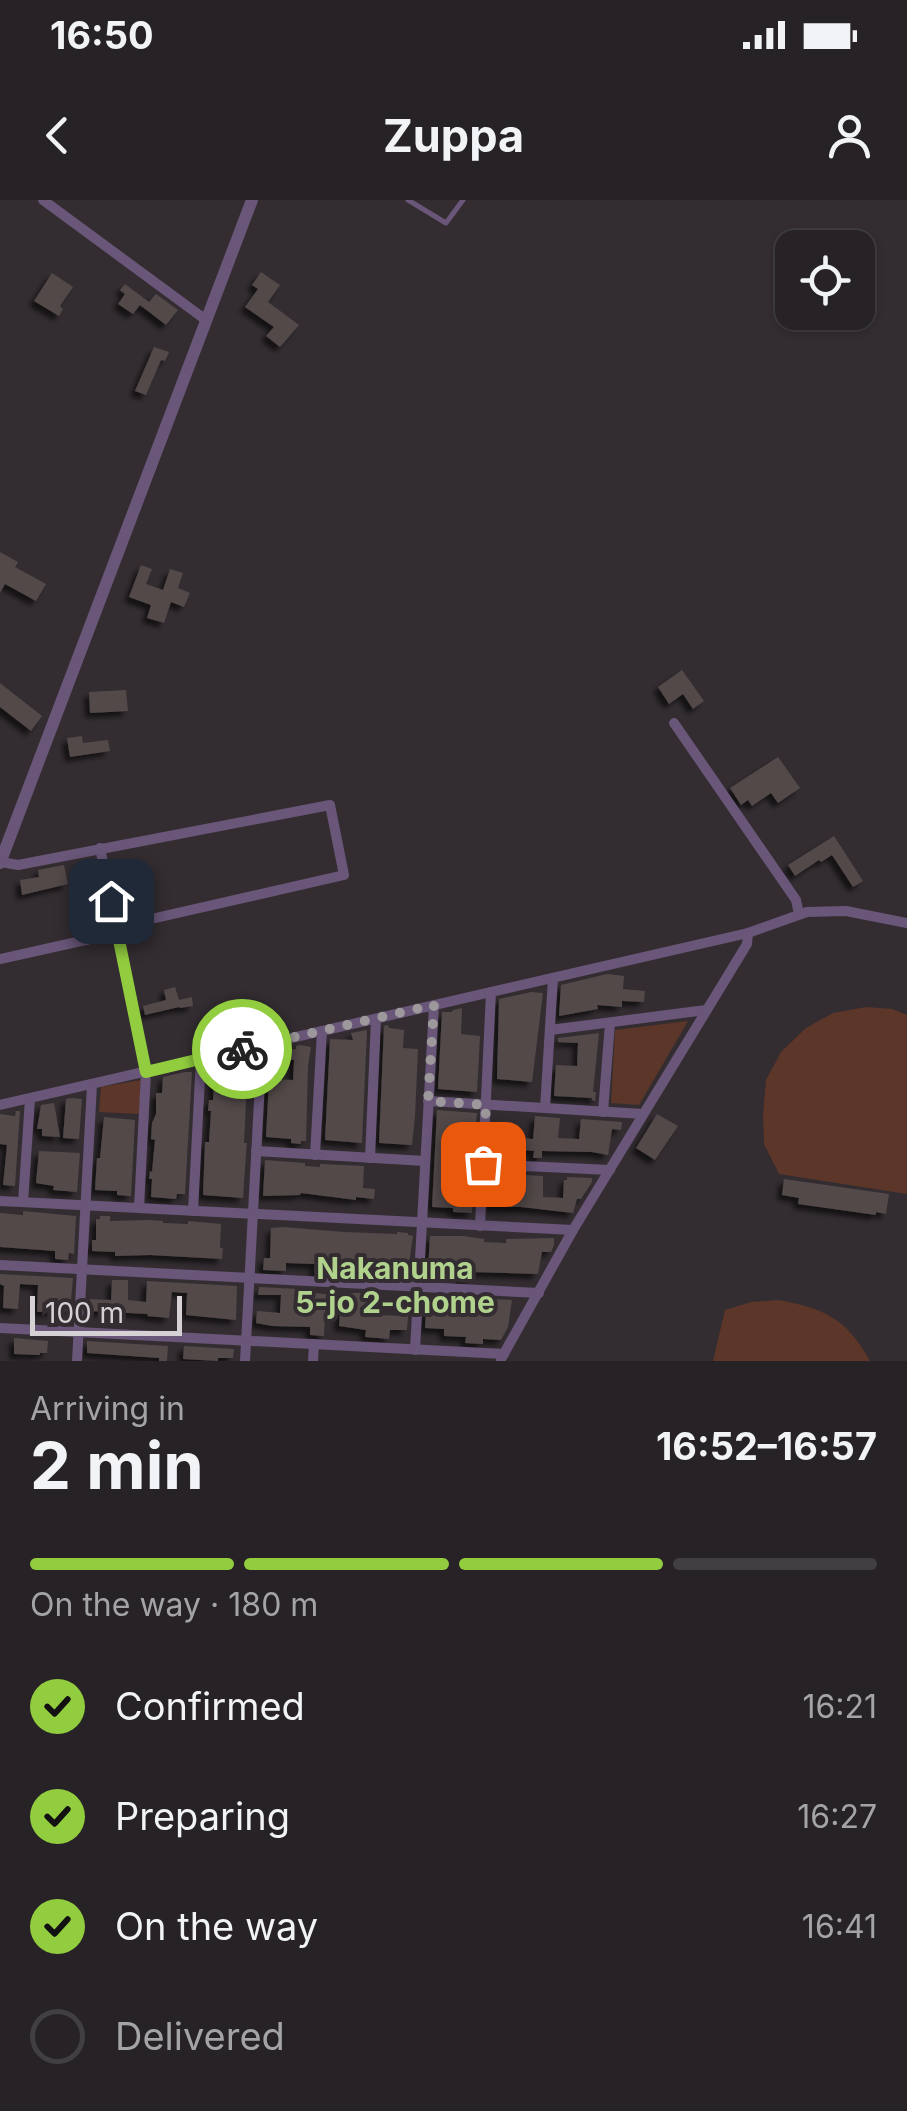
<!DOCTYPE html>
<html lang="en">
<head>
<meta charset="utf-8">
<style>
	:root { --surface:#262225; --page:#322f32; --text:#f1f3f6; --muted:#a4a4a7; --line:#423f42; --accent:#92cd3f }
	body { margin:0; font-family:Inter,sans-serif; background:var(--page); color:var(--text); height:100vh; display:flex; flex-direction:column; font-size:38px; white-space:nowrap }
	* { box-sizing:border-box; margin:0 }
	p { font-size:32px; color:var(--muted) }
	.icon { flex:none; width:55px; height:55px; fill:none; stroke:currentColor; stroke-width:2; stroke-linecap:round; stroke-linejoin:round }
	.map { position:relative; height:1161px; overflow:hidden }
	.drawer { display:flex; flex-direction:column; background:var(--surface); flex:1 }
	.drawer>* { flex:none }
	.controls { position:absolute; left:775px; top:30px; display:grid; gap:20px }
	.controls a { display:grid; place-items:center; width:100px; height:100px; border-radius:20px; background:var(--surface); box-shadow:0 2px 8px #0004,0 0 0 2px var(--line); font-size:50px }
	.scale { position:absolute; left:30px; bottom:25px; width:152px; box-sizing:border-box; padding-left:10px; border:5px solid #d6d1d4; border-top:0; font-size:28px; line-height:35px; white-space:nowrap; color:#d6d1d4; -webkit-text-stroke:8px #332d31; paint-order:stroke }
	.pin { position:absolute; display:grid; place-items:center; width:85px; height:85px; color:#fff; margin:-42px; border-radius:20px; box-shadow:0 5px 15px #0006 }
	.courier { position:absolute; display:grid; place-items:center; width:100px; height:100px; margin:-50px; border:8px solid #92cd3f; border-radius:50%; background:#fff; color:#222; box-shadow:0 2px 12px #0007 }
	.overview em { font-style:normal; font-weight:700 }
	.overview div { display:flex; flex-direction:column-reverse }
	.overview { display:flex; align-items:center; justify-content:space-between; height:170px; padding:0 30px }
	h1 { font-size:65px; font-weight:700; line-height:75px }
	.bar { display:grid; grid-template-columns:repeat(4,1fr); gap:15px 10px; align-content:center; height:120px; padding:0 30px }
	.bar i { height:12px; border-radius:8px; background:var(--line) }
	.bar .on { background:var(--accent) }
	.bar p { grid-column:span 4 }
	ol { padding:0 30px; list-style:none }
	li { display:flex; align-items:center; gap:30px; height:110px }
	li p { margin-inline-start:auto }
	li .icon { padding:10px; border-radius:50%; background:var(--accent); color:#111; stroke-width:4 }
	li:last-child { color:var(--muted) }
	li i { width:55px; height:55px; border:5px solid var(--line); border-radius:50% }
	.status { display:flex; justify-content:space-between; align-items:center; height:70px; padding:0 50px; background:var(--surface); direction:ltr }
	.status svg { height:28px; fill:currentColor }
	header { display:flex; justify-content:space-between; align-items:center; height:130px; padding:0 30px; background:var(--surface); font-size:45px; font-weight:700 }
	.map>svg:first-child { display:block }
	.green { fill:#5c3629 }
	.building { fill:#52494a; filter:url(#shadow) }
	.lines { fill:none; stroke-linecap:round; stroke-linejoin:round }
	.service { stroke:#695678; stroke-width:5 }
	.minor { stroke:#695678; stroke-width:10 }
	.tertiary { stroke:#695678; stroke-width:12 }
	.done { stroke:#9d989b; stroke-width:10; stroke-dasharray:0 18 }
	.route { stroke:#92cd3f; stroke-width:12 }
	.labels { text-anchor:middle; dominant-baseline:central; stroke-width:8; stroke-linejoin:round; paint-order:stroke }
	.neighbourhood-label { font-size:30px; font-weight:bold; fill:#b0d28c; stroke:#332d31 }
</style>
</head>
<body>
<div class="status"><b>16:50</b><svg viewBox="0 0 49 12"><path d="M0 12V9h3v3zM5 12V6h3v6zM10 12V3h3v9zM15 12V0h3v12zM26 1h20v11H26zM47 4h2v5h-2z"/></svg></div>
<header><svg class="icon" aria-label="back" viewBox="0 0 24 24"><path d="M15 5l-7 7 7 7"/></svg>Zuppa<svg class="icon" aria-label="person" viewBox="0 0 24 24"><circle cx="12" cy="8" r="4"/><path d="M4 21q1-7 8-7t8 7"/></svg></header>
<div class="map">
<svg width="907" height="1161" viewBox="0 0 907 1161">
	<defs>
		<filter id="shadow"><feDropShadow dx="-5" dy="5" stdDeviation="2.5" flood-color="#0009"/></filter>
	</defs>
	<rect width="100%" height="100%" fill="#332d31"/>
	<g class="green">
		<polygon points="866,807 892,809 907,815 907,994 779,974 764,944 763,915 766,880 781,852 806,828 833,813"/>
		<polygon points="688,821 639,905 611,903 615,830"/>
		<polygon points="141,880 139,914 99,912 101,887"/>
		<path d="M 778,1100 C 824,1108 847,1119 870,1161 L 713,1161 L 725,1110 L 751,1102 Z"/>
	</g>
	<g class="building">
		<polygon points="261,72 280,85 268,102 299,125 280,147 266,136 274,127 245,107 258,89 252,85"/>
		<polygon points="52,73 73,87 60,106 63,109 59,116 34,101"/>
		<polygon points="125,84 149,102 156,94 178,110 166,125 140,105 133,114 118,104 125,94 120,90"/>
		<polygon points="154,147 169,152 165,161 161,160 146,195 135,191"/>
		<polygon points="0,352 18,362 15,367 46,384 36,401 5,384 0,393"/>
		<polygon points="141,365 152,369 146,384 163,390 170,369 183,373 178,388 190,393 184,407 171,402 164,423 147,418 151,405 129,397"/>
		<polygon points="682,470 704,501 693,509 683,494 669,504 658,487"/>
		<polygon points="0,483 42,516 31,531 0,507"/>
		<polygon points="126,490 128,511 90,513 89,492"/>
		<polygon points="82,536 83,543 108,540 110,551 70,557 67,538"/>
		<polygon points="778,557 800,588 778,603 771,593 752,606 748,600 741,605 730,588"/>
		<polygon points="834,636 863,681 853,687 832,655 821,662 819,660 795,676 788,665"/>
		<polygon points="64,665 68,684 22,695 20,680 39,677 38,670"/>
		<polygon points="607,774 624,776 623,789 645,791 644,802 622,801 622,807 597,805 598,809 559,816 561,785"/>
		<polygon points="175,787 179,800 192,797 193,806 180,808 179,807 145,815 143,806 166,800 164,790"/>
		<polygon points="531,792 543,793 532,882 497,879 499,799"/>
		<polygon points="254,807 259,833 226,841 225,836 213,838 210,818 245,811 245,809"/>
		<polygon points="462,808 461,834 480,836 477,892 438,889 442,812 452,812 453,810"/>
		<polygon points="388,825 389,828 404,830 403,848 418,849 415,916 412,945 379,943 384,826"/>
		<polygon points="367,830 362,943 325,940 330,839 353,840 351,833"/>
		<polygon points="599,833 593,892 596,892 595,901 592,900 592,898 554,896 556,865 577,866 578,843 558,842 558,838"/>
		<polygon points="300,845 311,847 308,866 306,941 301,941 301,944 291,943 291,939 266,937 269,879 293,880 294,860 271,860 271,852 296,849 296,846"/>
		<polygon points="185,872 192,872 185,994 177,994 176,999 151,997 152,979 149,979 150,971 152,972 155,940 151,939 152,923 156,914 156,893 162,893 163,877"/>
		<polygon points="214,881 247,881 244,943 247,943 246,953 243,998 203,995 205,942 209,942 211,911 208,911 209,900 213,900"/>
		<polygon points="71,898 82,899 79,939 63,938 66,899"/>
		<polygon points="54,903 60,937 42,936 42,929 37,929 41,905"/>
		<polygon points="437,910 477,913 472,969 472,1013 453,1012 453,1008 432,1007"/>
		<polygon points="16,911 20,911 15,986 3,985 7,945 0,944 0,914 15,916"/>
		<polygon points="657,914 678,926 655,960 636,948"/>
		<polygon points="535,916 560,918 558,938 579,939 581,919 622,922 621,930 612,929 608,955 592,952 542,951 542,958 533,958 534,951 510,949 511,937 533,939"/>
		<polygon points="104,917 135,920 131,996 117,995 117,991 95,990 97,958 100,958"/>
		<polygon points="39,951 80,953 77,992 53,990 54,986 36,983"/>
		<polygon points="265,960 305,963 305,966 320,967 320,964 364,966 363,988 375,989 374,999 356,997 356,1000 301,993 300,995 263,996"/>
		<polygon points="491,973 543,976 543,997 563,998 564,980 567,980 567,977 592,978 592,982 581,999 577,999 573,1013 521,1007 490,1007"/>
		<polygon points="784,979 889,994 886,1014 876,1012 876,1015 798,1004 799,998 782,995"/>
		<polygon points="23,1011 76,1016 74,1054 69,1053 68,1060 55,1059 55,1051 0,1047 0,1013 23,1015"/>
		<polygon points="100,1016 110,1016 110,1021 149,1020 163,1021 163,1023 188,1024 188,1021 221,1024 220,1048 223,1048 222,1059 150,1055 115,1056 115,1052 92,1051 92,1040 96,1040 96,1019 100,1019"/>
		<polygon points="283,1027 344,1032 397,1034 397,1032 408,1033 408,1035 413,1036 408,1071 399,1070 398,1077 369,1075 369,1068 328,1065 327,1073 314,1073 315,1064 286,1063 286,1071 263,1070 264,1058 270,1058 271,1028"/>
		<polygon points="430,1036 463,1036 484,1039 484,1042 506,1043 506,1039 554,1038 554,1045 551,1052 542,1052 538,1074 471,1072 470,1081 460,1080 461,1072 428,1068"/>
		<polygon points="0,1074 73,1078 70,1111 37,1112 38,1085 20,1084 18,1109 3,1108 4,1086 0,1084"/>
		<polygon points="112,1080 128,1080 128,1100 146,1102 147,1081 237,1086 236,1120 186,1115 187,1093 172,1092 169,1118 147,1116 148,1114 89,1111 90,1099 111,1100"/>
		<polygon points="259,1087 298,1089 298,1092 326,1094 324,1136 310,1135 310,1127 272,1126 256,1123 257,1111 280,1113 281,1095 258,1095"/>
		<polygon points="341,1093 372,1093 372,1115 408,1116 407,1130 390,1130 389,1139 365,1137 366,1130 339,1126"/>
		<polygon points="427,1096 512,1100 508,1127 501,1140 483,1139 483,1144 465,1143 466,1137 444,1136 444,1129 425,1128"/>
		<polygon points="14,1138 48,1141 47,1153 40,1153 40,1155 14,1154"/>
		<polygon points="87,1141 168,1146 167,1161 159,1161 159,1158 87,1153"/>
		<polygon points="184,1146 234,1149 233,1158 218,1158 218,1161 183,1159"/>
	</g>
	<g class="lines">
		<polyline class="service" points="408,0 446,23 463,0"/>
		<g class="minor">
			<polyline points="43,0 206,120"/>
			<polyline points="674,523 796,700 799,714"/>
			<polyline points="100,648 146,872 139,1008"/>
			<polyline points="1,662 18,665 330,605 344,675 116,727"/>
			<polyline points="0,759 117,733"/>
			<polyline points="550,830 706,810"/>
			<polyline points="428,901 643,914"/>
			<polyline points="0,905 748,733 807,712 846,711 907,723"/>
			<polyline points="545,908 553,778"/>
			<polyline points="603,912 610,823"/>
			<polyline points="256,951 425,961"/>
			<polyline points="315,955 322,831"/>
			<polyline points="370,958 376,819"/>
			<polyline points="483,964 610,970"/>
			<polyline points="0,1001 573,1030"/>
			<polyline points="23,1002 30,899"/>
			<polyline points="193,1011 201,859"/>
			<polyline points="480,1026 491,792"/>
			<polyline points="0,1065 539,1093"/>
			<polyline points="0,1128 504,1154"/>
			<polyline points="415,1150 434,805"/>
			<polyline points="501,1159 573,1030 747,744 748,733"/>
			<polyline points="77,1161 92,885"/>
			<polyline points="245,1161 262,845"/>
			<polyline points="313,1161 314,1144"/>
		</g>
		<polyline class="tertiary" points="0,663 252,0"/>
	</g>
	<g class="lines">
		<polyline class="done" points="242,849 434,805 428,901 486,905 483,964"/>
		<polyline class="route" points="111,701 146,872 242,849"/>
	</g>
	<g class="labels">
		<g class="neighbourhood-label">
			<text x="395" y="1068">Nakanuma<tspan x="395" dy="34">5-jo 2-chome</tspan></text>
		</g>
	</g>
</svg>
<div class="controls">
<a><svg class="icon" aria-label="locate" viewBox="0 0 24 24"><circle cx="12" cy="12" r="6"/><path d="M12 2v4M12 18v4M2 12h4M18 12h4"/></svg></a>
</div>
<div class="scale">100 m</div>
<div class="pin" style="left:483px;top:964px;background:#ea580c"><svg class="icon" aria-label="bag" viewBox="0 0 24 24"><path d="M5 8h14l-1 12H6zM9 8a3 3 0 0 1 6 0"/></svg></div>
<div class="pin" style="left:111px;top:701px;background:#1f2937"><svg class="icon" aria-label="home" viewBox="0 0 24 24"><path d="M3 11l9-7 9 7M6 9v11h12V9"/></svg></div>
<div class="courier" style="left:242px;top:849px"><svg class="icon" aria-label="bike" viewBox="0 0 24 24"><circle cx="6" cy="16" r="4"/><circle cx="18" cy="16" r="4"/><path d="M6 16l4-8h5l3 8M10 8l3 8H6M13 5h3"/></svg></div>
</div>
<section class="drawer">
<div class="overview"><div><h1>2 min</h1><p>Arriving in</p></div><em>16:52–16:57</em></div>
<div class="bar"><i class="on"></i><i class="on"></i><i class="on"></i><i></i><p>On the way · 180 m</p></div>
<ol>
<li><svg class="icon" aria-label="check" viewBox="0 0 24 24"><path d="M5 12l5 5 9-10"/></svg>Confirmed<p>16:21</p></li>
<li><svg class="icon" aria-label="check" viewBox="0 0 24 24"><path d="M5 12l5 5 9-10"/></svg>Preparing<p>16:27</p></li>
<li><svg class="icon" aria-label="check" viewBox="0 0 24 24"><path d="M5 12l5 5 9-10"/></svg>On the way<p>16:41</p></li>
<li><i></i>Delivered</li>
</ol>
</section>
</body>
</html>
